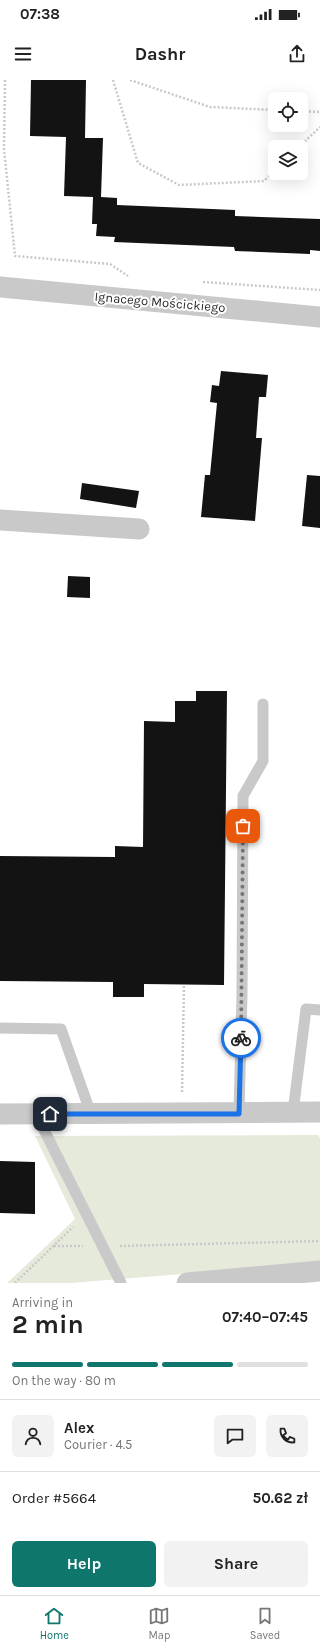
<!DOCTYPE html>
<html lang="en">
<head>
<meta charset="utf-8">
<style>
	:root { --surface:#fff; --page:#f2f2f2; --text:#222; --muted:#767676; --line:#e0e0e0; --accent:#0f766e }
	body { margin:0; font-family:Karla,sans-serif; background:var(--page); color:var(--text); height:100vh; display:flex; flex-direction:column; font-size:15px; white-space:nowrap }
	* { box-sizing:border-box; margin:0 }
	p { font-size:13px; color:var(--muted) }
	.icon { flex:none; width:22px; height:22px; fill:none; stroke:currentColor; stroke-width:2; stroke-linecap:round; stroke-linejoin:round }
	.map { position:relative; height:1203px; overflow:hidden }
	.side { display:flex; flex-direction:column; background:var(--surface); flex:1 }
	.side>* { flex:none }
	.fabs { position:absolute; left:268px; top:12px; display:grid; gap:8px }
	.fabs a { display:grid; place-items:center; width:40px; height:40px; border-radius:6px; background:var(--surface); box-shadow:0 4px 16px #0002; font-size:20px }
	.pin { position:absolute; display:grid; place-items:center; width:34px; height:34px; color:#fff; margin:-17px; border-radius:8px; box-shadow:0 2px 6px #0006 }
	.courier { position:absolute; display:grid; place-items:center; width:40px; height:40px; margin:-20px; border:3px solid #1a73e8; border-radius:50%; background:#fff; color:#222; box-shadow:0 1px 5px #0007 }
	.overview em { font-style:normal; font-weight:700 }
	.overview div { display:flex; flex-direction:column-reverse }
	.overview { display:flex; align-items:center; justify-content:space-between; height:68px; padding:0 12px }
	h1 { font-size:26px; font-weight:700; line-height:30px }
	.bar { display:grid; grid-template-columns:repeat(4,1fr); gap:6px 4px; align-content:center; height:48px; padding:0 12px }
	.bar i { height:5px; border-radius:3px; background:var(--line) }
	.bar .current { background:var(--accent) }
	.bar p { grid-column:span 4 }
	.line { display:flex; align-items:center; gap:10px; padding:0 12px; border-top:1px solid var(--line) }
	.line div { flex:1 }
	.round { display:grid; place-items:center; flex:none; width:42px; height:42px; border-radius:6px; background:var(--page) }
	.button { display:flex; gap:8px; margin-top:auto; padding:8px 12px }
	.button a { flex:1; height:46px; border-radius:6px; background:var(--accent); color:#fff; font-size:16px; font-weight:700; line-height:46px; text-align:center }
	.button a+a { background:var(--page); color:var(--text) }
	.status { display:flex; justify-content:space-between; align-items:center; height:28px; padding:0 20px; background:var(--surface); direction:ltr }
	.status svg { height:11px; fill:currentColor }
	header { display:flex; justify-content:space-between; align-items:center; height:52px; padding:0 12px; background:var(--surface); font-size:18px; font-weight:700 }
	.dock { display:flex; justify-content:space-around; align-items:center; height:56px; border-top:1px solid var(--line); background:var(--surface); font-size:11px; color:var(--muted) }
	.dock a { display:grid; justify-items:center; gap:2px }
	.dock .current { color:var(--accent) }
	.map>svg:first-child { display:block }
	.green { fill:#e6eada }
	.building { fill:#131313 }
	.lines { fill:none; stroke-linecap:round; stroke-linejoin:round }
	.path { stroke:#c9c9c9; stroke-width:2.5; stroke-dasharray:2 2; stroke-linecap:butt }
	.lane { stroke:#c9c9c9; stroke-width:11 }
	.street { stroke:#c9c9c9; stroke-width:21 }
	.done { stroke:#767676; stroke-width:4; stroke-dasharray:0 7.2 }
	.route { stroke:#1a73e8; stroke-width:5 }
	.labels { text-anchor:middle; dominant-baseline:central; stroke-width:4; stroke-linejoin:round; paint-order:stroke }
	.street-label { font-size:13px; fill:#2c2c2c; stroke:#fff }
</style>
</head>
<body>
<div class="status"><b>07:38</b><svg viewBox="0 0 49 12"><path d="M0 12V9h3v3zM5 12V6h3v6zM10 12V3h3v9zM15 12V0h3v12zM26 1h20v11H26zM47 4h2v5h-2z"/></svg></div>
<header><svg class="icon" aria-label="menu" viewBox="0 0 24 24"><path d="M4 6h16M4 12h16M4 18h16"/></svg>Dashr<svg class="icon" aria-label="share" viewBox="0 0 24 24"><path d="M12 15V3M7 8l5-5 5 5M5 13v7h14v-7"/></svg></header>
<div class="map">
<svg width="320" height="1203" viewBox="0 0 320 1203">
	<rect width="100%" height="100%" fill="#fff"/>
	<polygon class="green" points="318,1055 320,1058 320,1183 71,1203 7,1203 75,1139 35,1056"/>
	<g class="building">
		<polygon points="31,0 86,0 85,58 103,58 101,117 117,118 117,125 235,130 235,136 320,139 320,171 310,170 310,174 235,171 234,167 114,162 115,157 96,156 97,144 92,144 93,117 64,116 66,57 30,56"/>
		<polygon points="221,291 268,295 266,317 259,317 256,358 262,358 255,441 201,437 205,395 210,395 217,323 210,322 212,305 219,306"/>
		<polygon points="307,395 320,396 320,448 302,446"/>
		<polygon points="82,403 139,411 136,428 80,419"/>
		<polygon points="68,496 90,497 90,518 67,517"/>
		<polygon points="196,611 227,611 224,905 144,904 144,917 113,917 113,902 0,901 0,776 115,777 115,766 143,767 144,641 175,642 175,621 196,621"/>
		<polygon points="0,1081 35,1082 35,1134 0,1133"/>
	</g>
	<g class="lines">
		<g class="path">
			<polyline points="5,0 4,69 15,176 110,184 128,196"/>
			<polyline points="113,0 138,83 179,105 264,101 275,90"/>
			<polyline points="130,0 210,27 275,30"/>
			<polyline points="301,31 320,32"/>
			<polyline points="299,67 320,47"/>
			<polyline points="203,202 320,210"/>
			<polyline points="182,1012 184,905"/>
			<polyline points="54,1166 83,1166"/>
			<polyline points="120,1166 320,1161"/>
			<polyline points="15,1203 73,1147"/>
		</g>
		<g class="lane">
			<polyline points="0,948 61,949 91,1034"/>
			<polyline points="293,1032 306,929 320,930"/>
			<polyline points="36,1034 121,1203"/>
			<polyline points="239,1034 242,914 243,716 263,681 263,624"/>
		</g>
		<g class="street">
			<polyline points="0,207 320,237"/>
			<polyline points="0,440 139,449"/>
			<polyline points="0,1034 320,1032"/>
			<polyline points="187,1203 320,1191"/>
		</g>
	</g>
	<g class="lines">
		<polyline class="done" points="241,958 243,746"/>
		<polyline class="route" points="50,1034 239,1034 241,958"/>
	</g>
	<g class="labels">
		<g class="street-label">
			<text transform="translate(160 222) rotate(5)">Ignacego Mościckiego</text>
		</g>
	</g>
</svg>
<div class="fabs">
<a><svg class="icon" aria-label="locate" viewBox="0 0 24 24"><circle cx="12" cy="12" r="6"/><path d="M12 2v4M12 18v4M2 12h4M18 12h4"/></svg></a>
<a><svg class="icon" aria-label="layers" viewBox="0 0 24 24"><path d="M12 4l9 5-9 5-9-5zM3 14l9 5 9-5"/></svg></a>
</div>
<div class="pin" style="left:243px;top:746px;background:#ea580c"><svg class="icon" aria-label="bag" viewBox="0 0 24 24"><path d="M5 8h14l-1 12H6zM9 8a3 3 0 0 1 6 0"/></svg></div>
<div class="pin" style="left:50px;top:1034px;background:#1f2937"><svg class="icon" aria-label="home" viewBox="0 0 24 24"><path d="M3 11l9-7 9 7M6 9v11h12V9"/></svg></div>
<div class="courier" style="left:241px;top:958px"><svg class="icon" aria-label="bike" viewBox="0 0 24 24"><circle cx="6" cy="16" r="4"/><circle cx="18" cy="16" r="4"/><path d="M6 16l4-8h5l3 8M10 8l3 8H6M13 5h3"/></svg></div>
</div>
<section class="side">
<div class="overview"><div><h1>2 min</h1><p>Arriving in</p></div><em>07:40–07:45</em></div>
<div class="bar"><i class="current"></i><i class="current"></i><i class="current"></i><i></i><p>On the way · 80 m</p></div>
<div class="line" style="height:72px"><a class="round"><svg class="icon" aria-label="person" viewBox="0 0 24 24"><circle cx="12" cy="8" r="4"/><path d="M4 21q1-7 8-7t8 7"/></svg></a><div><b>Alex</b><p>Courier · 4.5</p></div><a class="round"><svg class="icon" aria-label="chat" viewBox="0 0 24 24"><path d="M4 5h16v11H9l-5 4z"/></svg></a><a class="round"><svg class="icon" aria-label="phone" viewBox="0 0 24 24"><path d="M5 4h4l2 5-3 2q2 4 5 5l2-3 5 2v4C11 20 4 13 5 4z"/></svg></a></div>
<div class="line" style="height:52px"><div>Order #5664</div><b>50.62 zł</b></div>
<div class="button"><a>Help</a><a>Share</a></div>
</section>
<nav class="dock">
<a class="current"><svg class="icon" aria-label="home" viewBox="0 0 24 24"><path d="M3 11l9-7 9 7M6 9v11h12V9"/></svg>Home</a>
<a><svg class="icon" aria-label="map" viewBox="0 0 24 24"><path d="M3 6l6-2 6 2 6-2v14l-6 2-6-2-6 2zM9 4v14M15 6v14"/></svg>Map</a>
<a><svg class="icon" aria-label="saved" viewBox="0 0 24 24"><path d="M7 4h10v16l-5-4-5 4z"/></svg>Saved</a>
</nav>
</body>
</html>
